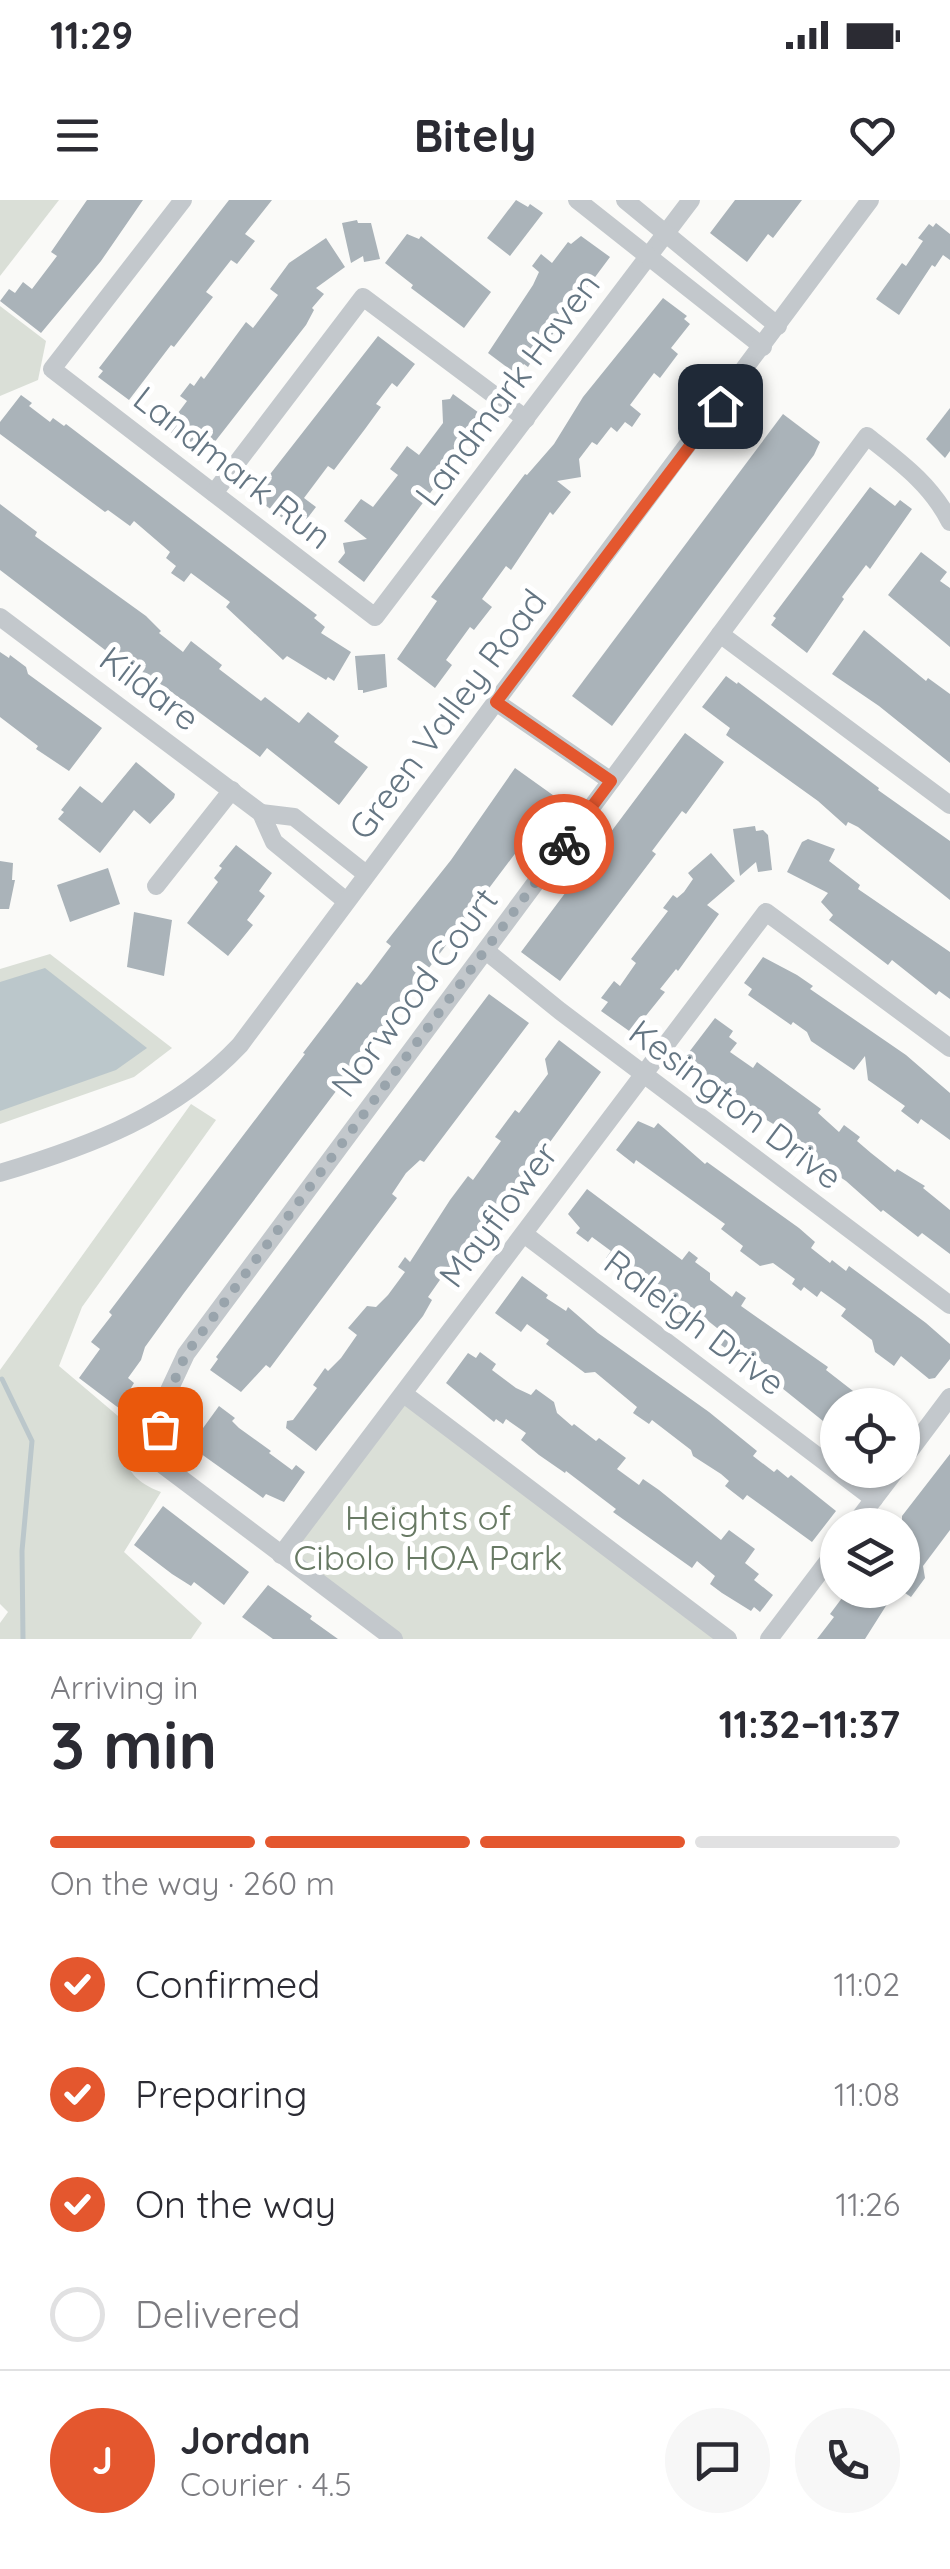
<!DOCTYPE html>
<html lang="en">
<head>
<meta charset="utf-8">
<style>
	:root { --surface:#fff; --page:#f7f7f7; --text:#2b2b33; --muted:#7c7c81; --line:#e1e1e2; --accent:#e4572e }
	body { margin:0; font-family:Quicksand,sans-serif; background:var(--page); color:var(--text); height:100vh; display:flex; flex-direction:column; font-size:38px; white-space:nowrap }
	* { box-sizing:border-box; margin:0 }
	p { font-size:32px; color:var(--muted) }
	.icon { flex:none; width:55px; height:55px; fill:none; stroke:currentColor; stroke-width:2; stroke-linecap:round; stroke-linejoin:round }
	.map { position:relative; height:1439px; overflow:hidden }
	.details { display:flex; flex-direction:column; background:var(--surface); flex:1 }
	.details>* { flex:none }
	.tools { position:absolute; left:820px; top:1188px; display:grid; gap:20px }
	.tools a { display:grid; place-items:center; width:100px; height:100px; border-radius:50%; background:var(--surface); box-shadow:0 2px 8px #0004; font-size:50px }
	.pin { position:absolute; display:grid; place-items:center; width:85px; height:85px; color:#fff; margin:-42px; border-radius:20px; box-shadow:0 5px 15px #0006 }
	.courier { position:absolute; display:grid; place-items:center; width:100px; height:100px; margin:-50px; border:8px solid #e4572e; border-radius:50%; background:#fff; color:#222; box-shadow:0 2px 12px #0007 }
	.summary em { font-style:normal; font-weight:700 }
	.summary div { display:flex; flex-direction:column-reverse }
	.summary { display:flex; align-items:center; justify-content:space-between; height:170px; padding:0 50px }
	h1 { font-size:65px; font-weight:700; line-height:75px }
	.bar { display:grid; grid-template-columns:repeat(4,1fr); gap:15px 10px; align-content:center; height:120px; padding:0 50px }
	.bar i { height:12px; border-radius:8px; background:var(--line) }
	.bar .active { background:var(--accent) }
	.bar p { grid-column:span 4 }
	.line { display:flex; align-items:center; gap:25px; padding:0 50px; border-top:2px solid var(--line) }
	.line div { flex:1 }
	.round { display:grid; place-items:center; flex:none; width:105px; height:105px; border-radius:52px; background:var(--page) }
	ol { padding:0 50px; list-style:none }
	li { display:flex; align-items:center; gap:30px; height:110px }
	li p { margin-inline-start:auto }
	li .icon { padding:10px; border-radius:50%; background:var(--accent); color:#fff; stroke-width:4 }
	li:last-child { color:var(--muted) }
	li i { width:55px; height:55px; border:5px solid var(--line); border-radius:50% }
	.status { display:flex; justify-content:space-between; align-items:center; height:70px; padding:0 50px; background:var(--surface); direction:ltr }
	.status svg { height:28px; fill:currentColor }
	header { display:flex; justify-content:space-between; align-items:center; height:130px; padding:0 50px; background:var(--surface); font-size:45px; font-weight:700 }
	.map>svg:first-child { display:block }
	.green { fill:#dadfd7 }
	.water { fill:#bbc7cb }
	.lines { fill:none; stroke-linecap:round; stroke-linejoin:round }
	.stream { stroke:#bbc7cb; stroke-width:5 }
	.building { fill:#aab3b9 }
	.minor { stroke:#c3c8cc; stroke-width:18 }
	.done { stroke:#99a4ac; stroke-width:10; stroke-dasharray:0 18 }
	.route { stroke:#e4572e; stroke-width:12 }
	.labels { text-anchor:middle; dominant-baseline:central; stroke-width:10; stroke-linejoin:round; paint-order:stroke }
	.street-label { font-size:35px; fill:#657683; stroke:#fff }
	.park-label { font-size:35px; fill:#687a64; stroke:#fff }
</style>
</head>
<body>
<div class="status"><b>11:29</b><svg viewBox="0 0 49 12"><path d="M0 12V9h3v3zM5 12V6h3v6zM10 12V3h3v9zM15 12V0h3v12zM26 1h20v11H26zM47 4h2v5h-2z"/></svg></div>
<header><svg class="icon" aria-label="menu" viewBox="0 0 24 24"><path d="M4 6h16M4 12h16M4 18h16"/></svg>Bitely<svg class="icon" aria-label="heart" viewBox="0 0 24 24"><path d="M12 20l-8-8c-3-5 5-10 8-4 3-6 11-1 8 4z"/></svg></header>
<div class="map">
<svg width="950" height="1439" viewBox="0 0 950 1439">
	<rect width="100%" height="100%" fill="#fafaf8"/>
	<g class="green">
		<polygon points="0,0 59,0 0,76"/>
		<polygon points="0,106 46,141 38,180 0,196"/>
		<polygon points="50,754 172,848 134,877 0,924 0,769"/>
		<path d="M 191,904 L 216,920 L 82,1107 L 59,1166 L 131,1227 C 120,1261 127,1279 161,1292 L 124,1352 L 202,1423 L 191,1439 L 0,1439 L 0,1423 L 8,1412 L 0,1404 L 0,1170 Z"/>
		<polygon points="404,1194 728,1439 395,1439 281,1355"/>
	</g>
	<polygon class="water" points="45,768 147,848 116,870 0,911 0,782"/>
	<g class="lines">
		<polyline class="stream" points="2,1179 32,1241 22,1351 23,1439"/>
	</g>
	<g class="building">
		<polygon points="87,0 143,0 101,61 41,133 0,101 9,89 15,93 23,82 32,89 57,56 51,52"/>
		<polygon points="229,0 272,0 245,34 255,41 237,64 231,60 206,92 213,97 174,147 171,145 129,200 98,177 103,171 99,168"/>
		<polygon points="516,0 528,7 530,4 543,13 510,56 487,38"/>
		<polygon points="735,0 802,0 773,38 768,34 747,62 710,33"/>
		<polygon points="357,20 358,23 371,23 380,59 364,62 363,56 351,63 342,23"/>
		<polygon points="936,23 950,34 950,60 943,55 935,67 932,65 899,115 876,99 902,63 906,66 923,41 918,38 929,24 933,27"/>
		<polygon points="407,34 419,39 421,36 491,92 464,128 411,88 413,85 385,63"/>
		<polygon points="581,36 610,57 552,135 549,133 528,167 524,164 516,174 488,153 533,85 539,72 532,66 541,54 552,63 568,42 571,44"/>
		<polygon points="326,38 345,67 316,88 324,94 312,108 314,110 306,125 203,257 166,229 187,201 180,196 190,183 194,186 201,176 204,179 246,122 253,128 278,95 270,89 289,63"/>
		<polygon points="663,98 687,116 684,119 690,124 671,148 678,154 660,178 654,173 630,205 641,214 632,227 625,222 617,232 611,227 597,245 592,242 579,259 581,277 557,281 571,292 553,315 550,312 511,370 506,366 482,399 492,407 474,430 470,427 446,460 452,465 435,488 397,459 437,401 431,397 525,274 527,275 554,244 583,197"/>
		<polygon points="378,136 415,164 397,187 392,183 376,204 381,207 365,229 334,270 328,266 304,298 316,307 306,320 299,315 292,325 253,296"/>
		<polygon points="453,194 486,218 364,382 338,362 345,353 343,343 367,339 344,321 361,299 373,307 398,275 390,269 407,246 419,255 443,223 442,200 450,199"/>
		<polygon points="21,195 32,203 29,206 50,222 53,218 64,226 66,224 317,415 314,418 325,427 321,433 351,452 334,481 328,477 326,480 287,456 283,460 226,407 230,402 191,373 184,382 171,373 176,366 166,358 170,352 134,321 130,326 108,310 105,312 0,234 0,222"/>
		<polygon points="950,208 950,251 945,258 926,239"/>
		<polygon points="783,214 820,242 814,255 612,526 572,496"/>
		<polygon points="870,287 895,306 900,300 912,309 870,369 866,365 842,397 844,399 807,453 771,425 776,418 773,416"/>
		<polygon points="0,304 37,332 35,336 146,416 161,431 159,433 183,452 191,441 222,465 219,469 261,501 265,497 299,523 308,512 339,536 334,542 368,567 339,605 267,548 260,557 151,477 149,480 136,470 134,472 0,370"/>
		<polygon points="921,352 947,372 940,381 950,388 950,447 888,395"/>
		<polygon points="864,430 926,481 928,478 950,494 950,563 879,506 832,474"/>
		<polygon points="0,452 9,458 10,455 26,467 28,474 102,528 69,571 36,549 38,546 0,517"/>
		<polygon points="385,454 387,487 363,493 363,490 358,490 355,456"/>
		<polygon points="726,476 737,484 738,482 879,588 878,590 950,641 950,700 858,627 848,622 846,626 818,601 726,535 730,528 702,507"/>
		<polygon points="685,533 724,562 686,614 682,611 652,651 656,654 560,781 521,752"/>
		<polygon points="136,562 175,594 174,598 150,624 134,610 100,653 58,619 64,612 61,610 80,586 102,603"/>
		<polygon points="515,568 557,598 184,1093 145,1147 141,1160 128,1178 134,1183 119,1208 116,1206 79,1178 100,1149 91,1142 112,1115 109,1112 305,854 303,853 342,802 357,782 361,785 367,778 391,746 386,742 451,660"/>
		<polygon points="755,626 756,631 763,630 768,635 772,670 758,672 756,662 740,676 733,629"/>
		<polygon points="808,639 835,649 829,661 860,685 858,689 950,752 950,799 939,791 936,795 892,760 888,765 829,720 833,715 821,702 828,693 787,672 802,642"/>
		<polygon points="236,645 272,673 259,691 265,696 247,720 253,725 228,756 187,723 218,682 214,678 222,668 219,666"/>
		<polygon points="711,653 735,681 707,705 719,714 678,771 676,769 660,789 665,792 632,833 601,811 608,802 601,798 614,781 620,786 636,763 631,759 668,711 663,708 673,695 677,698 684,692 693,679 688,673"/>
		<polygon points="0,661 13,663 12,680 15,680 9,709 0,709"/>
		<polygon points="108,668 120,704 70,722 57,685"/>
		<polygon points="134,712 172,720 164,776 127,767"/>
		<polygon points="763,757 797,775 813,786 810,789 906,855 950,893 950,940 921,919 918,924 901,911 905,906 868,880 865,856 854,870 811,841 807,832 793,822 791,825 748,795 752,789 744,783"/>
		<polygon points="489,794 529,823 424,962 420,960 406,973 392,994 397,998 270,1168 266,1165 241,1192 210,1170 218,1159 216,1157"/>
		<polygon points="715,818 733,831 729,837 737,843 730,852 753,868 757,862 821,909 818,913 839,932 844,925 860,937 857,941 871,953 895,972 897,969 925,986 923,988 950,1010 950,1054 922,1033 918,1037 883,1010 881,1012 846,981 790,944 793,940 775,925 741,905 683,860"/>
		<polygon points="559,840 601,872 510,997 505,993 490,1013 494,1016 480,1038 471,1050 467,1048 446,1081 442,1077 428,1097 432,1100 423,1116 316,1251 286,1228 287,1221 293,1220 317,1188 313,1185 325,1168 328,1171 341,1158 357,1135 348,1128 367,1106 376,1107 388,1095 405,1072 398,1067 405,1057 410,1062 450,1000 468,976 473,980 501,941 495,937 515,910 519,913 548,874 545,859"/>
		<polygon points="638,921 654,928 658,923 705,964 707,962 799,1028 815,1042 811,1048 830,1063 832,1060 846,1071 849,1066 926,1123 950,1144 950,1159 935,1178 929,1179 901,1156 894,1166 875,1152 872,1140 841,1116 846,1109 821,1091 817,1097 804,1087 801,1091 792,1084 795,1079 773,1063 760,1066 740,1051 743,1046 721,1029 725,1024 636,960 634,964 616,950"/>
		<polygon points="587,989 682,1060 689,1051 698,1058 695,1062 710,1073 710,1080 732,1097 736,1091 746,1098 741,1106 828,1167 826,1170 871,1205 838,1205 838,1226 831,1221 828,1225 767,1176 772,1170 752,1154 736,1150 734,1154 721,1145 727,1136 707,1120 702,1127 685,1114 683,1116 640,1080 606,1058 611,1051 592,1037 588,1042 576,1033 580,1028 568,1014"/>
		<polygon points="522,1076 548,1095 546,1098 566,1111 568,1107 598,1133 709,1212 757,1251 753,1256 774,1272 777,1269 788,1278 791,1275 836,1311 812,1342 747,1295 743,1300 725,1286 729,1281 721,1274 693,1256 691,1250 652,1220 649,1224 633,1213 637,1207 595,1172 585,1173 546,1144 549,1140 527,1124 521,1132 495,1113"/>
		<polygon points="480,1152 496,1164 492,1170 516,1188 531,1195 536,1189 554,1202 557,1213 572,1226 574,1224 596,1241 599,1238 626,1258 617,1269 639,1285 643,1279 659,1290 721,1340 729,1330 755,1349 745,1363 759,1374 754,1380 773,1395 760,1412 754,1407 751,1411 722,1393 710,1384 715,1376 697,1361 692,1368 613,1312 616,1309 566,1271 565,1273 539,1255 521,1240 526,1233 506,1219 503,1224 496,1219 494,1222 446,1183 468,1153 476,1158"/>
		<polygon points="219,1206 235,1218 232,1221 239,1228 271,1251 269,1253 292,1270 296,1265 305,1272 284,1302 266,1294 263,1298 190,1246"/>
		<polygon points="950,1254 950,1330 923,1366 925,1378 911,1397 902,1391 902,1316"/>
		<polygon points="163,1306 249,1372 224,1405 194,1382 191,1386 172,1374 134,1345"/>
		<polygon points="268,1385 312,1416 310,1419 338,1439 273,1439 242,1417"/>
		<polygon points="848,1390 896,1390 865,1439 817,1439 834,1417 830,1414"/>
	</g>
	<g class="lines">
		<g class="minor">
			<polyline points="183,0 52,169 375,417 691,0"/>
			<polyline points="577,0 763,147"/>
			<polyline points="625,0 778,126"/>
			<polyline points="214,293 363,97 526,219"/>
			<polyline points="0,417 261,613 274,642 346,701"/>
			<polyline points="720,434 950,605"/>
			<polyline points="496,502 611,581"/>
			<polyline points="261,613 294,617 366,674"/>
			<polyline points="156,686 232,590"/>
			<polyline points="486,751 560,811 950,1105"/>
			<path d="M 0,973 C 90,946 174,915 240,845 L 870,0"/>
			<polyline points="524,1034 874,1299"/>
			<polyline points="404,1194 728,1439"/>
			<polyline points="902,1261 950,1197"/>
			<polyline points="854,1325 896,1270"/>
			<polyline points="281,1355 766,712 950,848"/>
			<path d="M 394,1439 L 155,1259 L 165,1199 L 186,1154 L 867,236 C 900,262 931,284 950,322"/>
			<polyline points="769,1439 838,1348"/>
		</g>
	</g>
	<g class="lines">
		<polyline class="done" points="160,1229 166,1200 186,1154 564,644"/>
		<polyline class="route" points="564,644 611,581 496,502 720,206"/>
	</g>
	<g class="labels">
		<g class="street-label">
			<text transform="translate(507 189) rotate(-53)">Landmark Haven</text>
			<text transform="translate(233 267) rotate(38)">Landmark Run</text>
			<text transform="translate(150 488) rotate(37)">Kildare</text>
			<text transform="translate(447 514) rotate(-53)">Green Valley Road</text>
			<text transform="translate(414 792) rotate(-53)">Norwood Court</text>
			<text transform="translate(736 904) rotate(37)">Kesington Drive</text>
			<text transform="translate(498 1014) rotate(-53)">Mayflower</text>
			<text transform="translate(695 1122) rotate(37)">Raleigh Drive</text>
		</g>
		<g class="park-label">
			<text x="428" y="1317">Heights of<tspan x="428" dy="40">Cibolo HOA Park</tspan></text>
		</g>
	</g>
</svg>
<div class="tools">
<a><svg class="icon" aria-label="locate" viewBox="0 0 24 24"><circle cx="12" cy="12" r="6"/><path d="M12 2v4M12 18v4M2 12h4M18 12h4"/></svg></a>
<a><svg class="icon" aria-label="layers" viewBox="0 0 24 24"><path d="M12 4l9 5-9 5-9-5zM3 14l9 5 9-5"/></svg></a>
</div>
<div class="pin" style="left:160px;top:1229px;background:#ea580c"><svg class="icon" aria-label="bag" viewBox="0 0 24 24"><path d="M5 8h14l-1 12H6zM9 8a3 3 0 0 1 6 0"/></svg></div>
<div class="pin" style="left:720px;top:206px;background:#1f2937"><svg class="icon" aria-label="home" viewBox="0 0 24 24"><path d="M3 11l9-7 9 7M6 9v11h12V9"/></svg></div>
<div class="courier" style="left:564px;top:644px"><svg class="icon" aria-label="bike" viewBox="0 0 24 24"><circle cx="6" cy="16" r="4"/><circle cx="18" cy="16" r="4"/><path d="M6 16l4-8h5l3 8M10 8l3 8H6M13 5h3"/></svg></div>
</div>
<section class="details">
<div class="summary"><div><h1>3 min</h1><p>Arriving in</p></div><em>11:32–11:37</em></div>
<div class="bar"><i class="active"></i><i class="active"></i><i class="active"></i><i></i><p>On the way · 260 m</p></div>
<ol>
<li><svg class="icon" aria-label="check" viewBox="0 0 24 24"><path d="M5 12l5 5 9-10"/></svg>Confirmed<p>11:02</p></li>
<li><svg class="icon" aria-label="check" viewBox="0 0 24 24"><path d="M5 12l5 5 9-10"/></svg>Preparing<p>11:08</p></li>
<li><svg class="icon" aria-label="check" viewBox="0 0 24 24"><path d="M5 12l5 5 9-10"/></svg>On the way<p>11:26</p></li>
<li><i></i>Delivered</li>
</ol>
<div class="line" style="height:180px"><b class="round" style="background:var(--accent);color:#fff">J</b><div><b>Jordan</b><p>Courier · 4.5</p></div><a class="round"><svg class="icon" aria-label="chat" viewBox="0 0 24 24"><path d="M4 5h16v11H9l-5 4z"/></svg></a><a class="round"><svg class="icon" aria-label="phone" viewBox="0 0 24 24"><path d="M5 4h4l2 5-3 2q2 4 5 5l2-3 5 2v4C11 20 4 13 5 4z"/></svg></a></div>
</section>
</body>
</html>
